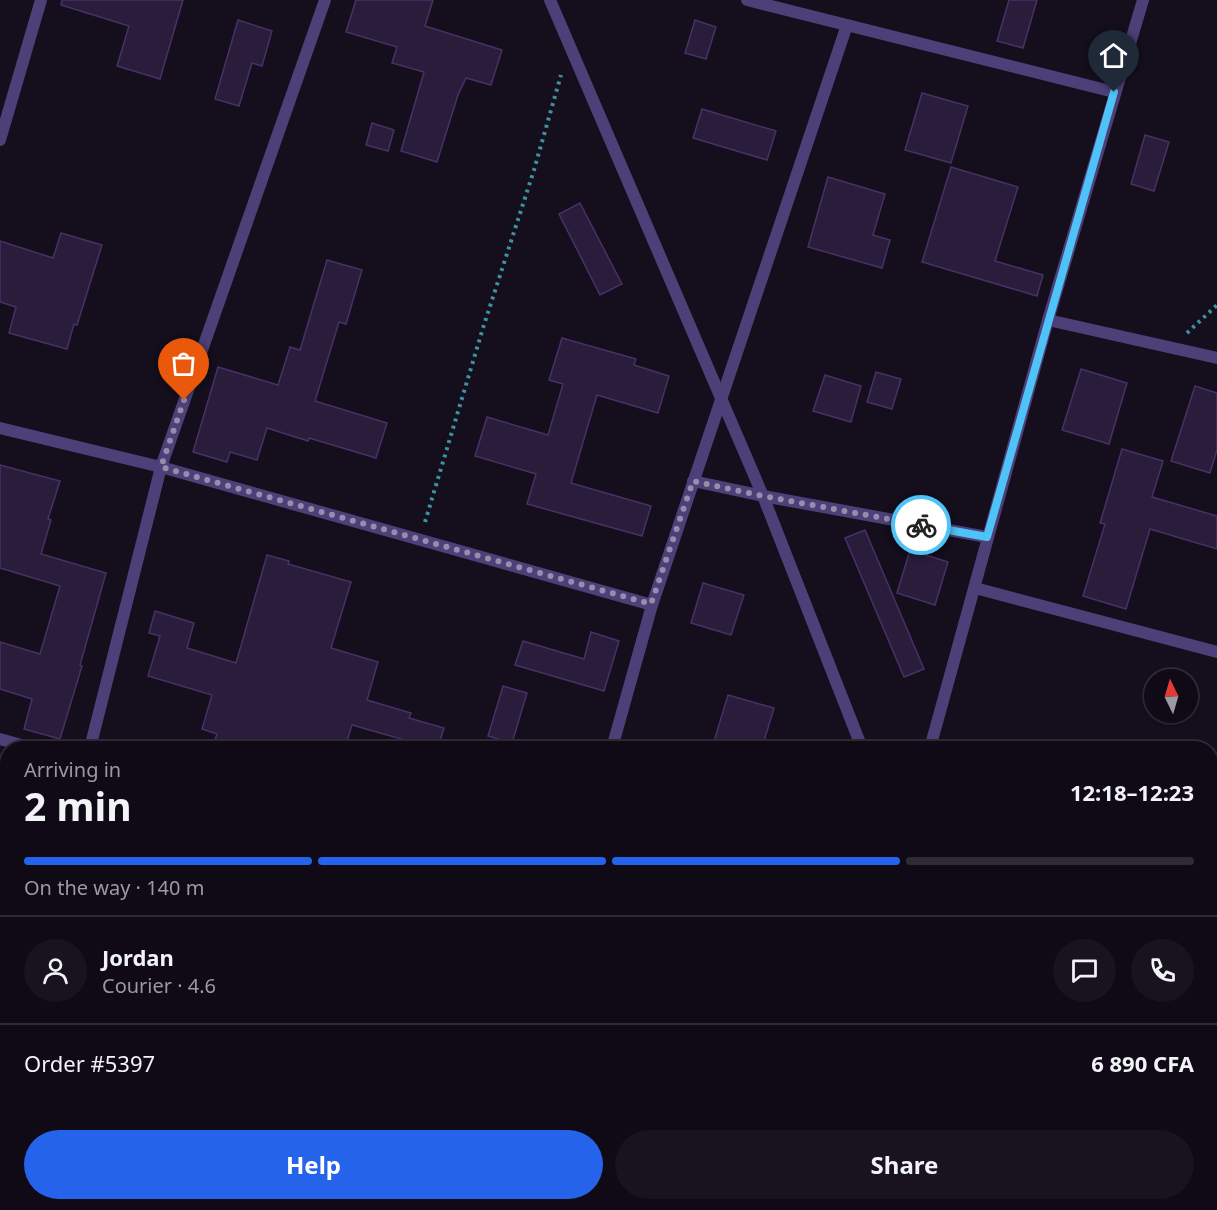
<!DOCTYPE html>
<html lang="en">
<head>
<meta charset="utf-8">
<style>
	:root { --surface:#0f0a16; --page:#18131f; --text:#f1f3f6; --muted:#9b9aa1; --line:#2f2b35; --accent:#2563eb }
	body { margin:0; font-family:"Noto Sans",sans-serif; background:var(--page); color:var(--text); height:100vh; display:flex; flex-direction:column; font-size:22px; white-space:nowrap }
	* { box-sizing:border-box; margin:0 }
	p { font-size:20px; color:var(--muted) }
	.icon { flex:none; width:33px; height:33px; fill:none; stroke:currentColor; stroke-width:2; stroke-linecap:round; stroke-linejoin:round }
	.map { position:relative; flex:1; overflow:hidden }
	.details { position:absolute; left:0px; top:741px; width:1218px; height:470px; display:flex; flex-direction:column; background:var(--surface); border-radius:24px 24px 0 0; box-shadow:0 2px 4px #0004,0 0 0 2px var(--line) }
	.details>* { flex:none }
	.needle { width:39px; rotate:355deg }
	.fabs { position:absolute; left:1144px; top:669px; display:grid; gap:12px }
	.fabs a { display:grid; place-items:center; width:54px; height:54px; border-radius:50%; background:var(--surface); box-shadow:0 2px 4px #0004,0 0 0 2px var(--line); font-size:30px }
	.pin { position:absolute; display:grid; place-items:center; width:51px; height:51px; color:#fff; margin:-62px -26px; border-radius:50% 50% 50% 0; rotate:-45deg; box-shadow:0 0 6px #0007 }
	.pin .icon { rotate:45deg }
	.courier { position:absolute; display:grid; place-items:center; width:60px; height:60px; margin:-30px; border:4px solid #4fc3f7; border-radius:50%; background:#fff; color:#222; box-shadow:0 2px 8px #0007 }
	.overview em { font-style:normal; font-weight:700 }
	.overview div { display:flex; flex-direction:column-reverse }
	.overview { display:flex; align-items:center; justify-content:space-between; height:102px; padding:0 24px }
	h1 { font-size:39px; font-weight:700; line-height:45px }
	.bar { display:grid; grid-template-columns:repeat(4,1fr); gap:9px 6px; align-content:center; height:72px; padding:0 24px }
	.bar i { height:8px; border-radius:4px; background:var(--line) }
	.bar .on { background:var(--accent) }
	.bar p { grid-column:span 4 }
	.line { display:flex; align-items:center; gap:15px; padding:0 24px; border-top:2px solid var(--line) }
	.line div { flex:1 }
	.round { display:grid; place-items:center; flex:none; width:63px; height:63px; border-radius:32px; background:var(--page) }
	.cta { display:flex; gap:12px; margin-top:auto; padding:12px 24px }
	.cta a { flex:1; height:69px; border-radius:36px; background:var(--accent); color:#fff; font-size:24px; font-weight:700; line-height:69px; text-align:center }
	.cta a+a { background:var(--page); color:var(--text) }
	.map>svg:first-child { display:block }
	.building { fill:#2a1d3c; stroke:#473165; stroke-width:1.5 }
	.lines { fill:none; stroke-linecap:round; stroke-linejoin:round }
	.path { stroke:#3b92a3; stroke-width:4; stroke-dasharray:3 4.5; stroke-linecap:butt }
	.street { stroke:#4d3f77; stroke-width:12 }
	.done { stroke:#978cac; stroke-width:6; stroke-dasharray:0 10.8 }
	.route { stroke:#4fc3f7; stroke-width:8 }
</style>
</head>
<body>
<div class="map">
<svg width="1217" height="1210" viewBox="0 0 1217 1210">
	<rect width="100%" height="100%" fill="#140e1d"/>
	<g class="building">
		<polygon points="62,0 183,0 160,79 117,66 129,26 61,5"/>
		<polygon points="356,0 433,0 425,26 502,50 491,85 466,78 458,95 437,162 401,151 424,72 392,63 397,47 346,32"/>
		<polygon points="1009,0 1037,0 1023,48 997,41"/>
		<polygon points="238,20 272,31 262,66 252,63 239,106 215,99"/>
		<polygon points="695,20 716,27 706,59 685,53"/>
		<polygon points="922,93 968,106 951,163 905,150"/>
		<polygon points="702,109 776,131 767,160 693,138"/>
		<polygon points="372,123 394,130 388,151 366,145"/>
		<polygon points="1145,135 1169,142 1154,191 1131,184"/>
		<polygon points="951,167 1018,187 995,261 1043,275 1037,296 922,262"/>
		<polygon points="828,177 885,194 873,235 890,240 882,268 808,247"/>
		<polygon points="580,203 622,284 600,295 559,214"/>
		<polygon points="61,233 102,245 77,325 74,324 67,349 9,333 16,307 0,302 0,241 53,258"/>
		<polygon points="327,260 362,270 346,324 339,322 315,401 387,423 376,458 309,438 308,441 267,428 257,460 230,452 227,462 193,452 218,367 278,385 290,347 300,350"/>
		<polygon points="562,338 636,359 634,365 669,376 658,413 597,395 571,483 651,506 642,536 527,504 536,474 475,456 487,417 548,435 563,384 549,380"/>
		<polygon points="1081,369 1127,383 1109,444 1062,430"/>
		<polygon points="876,372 901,379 892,409 867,402"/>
		<polygon points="825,375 861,386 851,422 813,411"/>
		<polygon points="1195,386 1217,393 1217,450 1210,473 1171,461"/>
		<polygon points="1122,449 1163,461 1152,497 1217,516 1217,549 1150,529 1126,609 1083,596 1105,524 1100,523"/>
		<polygon points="0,465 60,481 48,519 51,520 41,554 106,573 80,665 82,666 60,739 24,729 32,699 0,689 0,642 40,654 60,586 0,568"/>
		<polygon points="865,530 924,669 904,677 845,538"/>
		<polygon points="910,550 948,562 935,605 897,593"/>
		<polygon points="267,555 289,561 288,564 351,582 331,648 378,662 367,700 411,713 409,718 444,728 438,748 406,748 408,741 352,725 345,748 212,748 217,734 202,729 212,695 148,676 160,636 149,633 155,611 194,623 187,648 236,663"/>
		<polygon points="703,583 744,595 731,635 691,623"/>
		<polygon points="591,632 619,641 604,691 515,665 523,641 584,659"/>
		<polygon points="503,686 527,693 512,743 488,736"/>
		<polygon points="728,695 774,708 762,748 712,748"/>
	</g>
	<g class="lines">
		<g class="path">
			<polyline points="1187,333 1217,305"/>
			<polyline points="425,522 483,328 534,170 561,75"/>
		</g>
		<g class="street">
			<polyline points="550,0 763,496 862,748"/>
			<polyline points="747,0 1114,92"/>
			<polyline points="0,140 41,0"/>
			<polyline points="1048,320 1217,358"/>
			<polyline points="0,428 161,467 652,605"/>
			<polyline points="693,481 763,496 987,537"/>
			<polyline points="975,588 1217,652"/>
			<polyline points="0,739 32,748"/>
			<polyline points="90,748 161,467 325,0"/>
			<polyline points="612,748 652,605 847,25"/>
			<polyline points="930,748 1048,320 1143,0"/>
			<polyline points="1210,968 1217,969"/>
			<polyline points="0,1035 8,1011"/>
			<polyline points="1051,1203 1054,1210"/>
			<polyline points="254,1210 256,1203"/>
			<polyline points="482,1210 484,1203"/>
			<polyline points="779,1210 781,1203"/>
		</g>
	</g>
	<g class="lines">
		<polyline class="done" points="184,400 161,467 651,604 693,481 763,496 921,525"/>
		<polyline class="route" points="921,525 987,537 1114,92"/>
	</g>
</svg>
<div class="fabs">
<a><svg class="needle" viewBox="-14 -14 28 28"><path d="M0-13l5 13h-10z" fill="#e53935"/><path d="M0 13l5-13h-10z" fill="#9b9aa1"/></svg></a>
</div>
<div class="pin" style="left:184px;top:400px;background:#ea580c"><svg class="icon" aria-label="bag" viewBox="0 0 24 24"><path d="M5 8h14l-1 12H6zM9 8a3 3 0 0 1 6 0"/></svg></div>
<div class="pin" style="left:1114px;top:92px;background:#1f2937"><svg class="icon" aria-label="home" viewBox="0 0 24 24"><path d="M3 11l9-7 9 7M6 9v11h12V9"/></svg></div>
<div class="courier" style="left:921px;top:525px"><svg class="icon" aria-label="bike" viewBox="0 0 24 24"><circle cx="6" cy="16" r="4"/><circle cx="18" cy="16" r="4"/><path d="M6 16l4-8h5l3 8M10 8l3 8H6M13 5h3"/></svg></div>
<section class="details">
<div class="overview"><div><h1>2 min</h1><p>Arriving in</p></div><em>12:18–12:23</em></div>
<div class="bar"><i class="on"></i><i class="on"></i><i class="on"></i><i></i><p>On the way · 140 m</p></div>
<div class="line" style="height:108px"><a class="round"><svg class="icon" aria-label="person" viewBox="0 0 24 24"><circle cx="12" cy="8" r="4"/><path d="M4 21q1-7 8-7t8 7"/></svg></a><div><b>Jordan</b><p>Courier · 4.6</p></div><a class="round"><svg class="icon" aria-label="chat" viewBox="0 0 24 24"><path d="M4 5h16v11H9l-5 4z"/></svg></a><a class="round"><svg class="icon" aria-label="phone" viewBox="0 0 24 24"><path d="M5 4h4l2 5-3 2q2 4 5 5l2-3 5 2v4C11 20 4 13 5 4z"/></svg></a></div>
<div class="line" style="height:78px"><div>Order #5397</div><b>6 890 CFA</b></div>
<div class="cta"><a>Help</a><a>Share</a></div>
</section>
</div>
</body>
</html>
